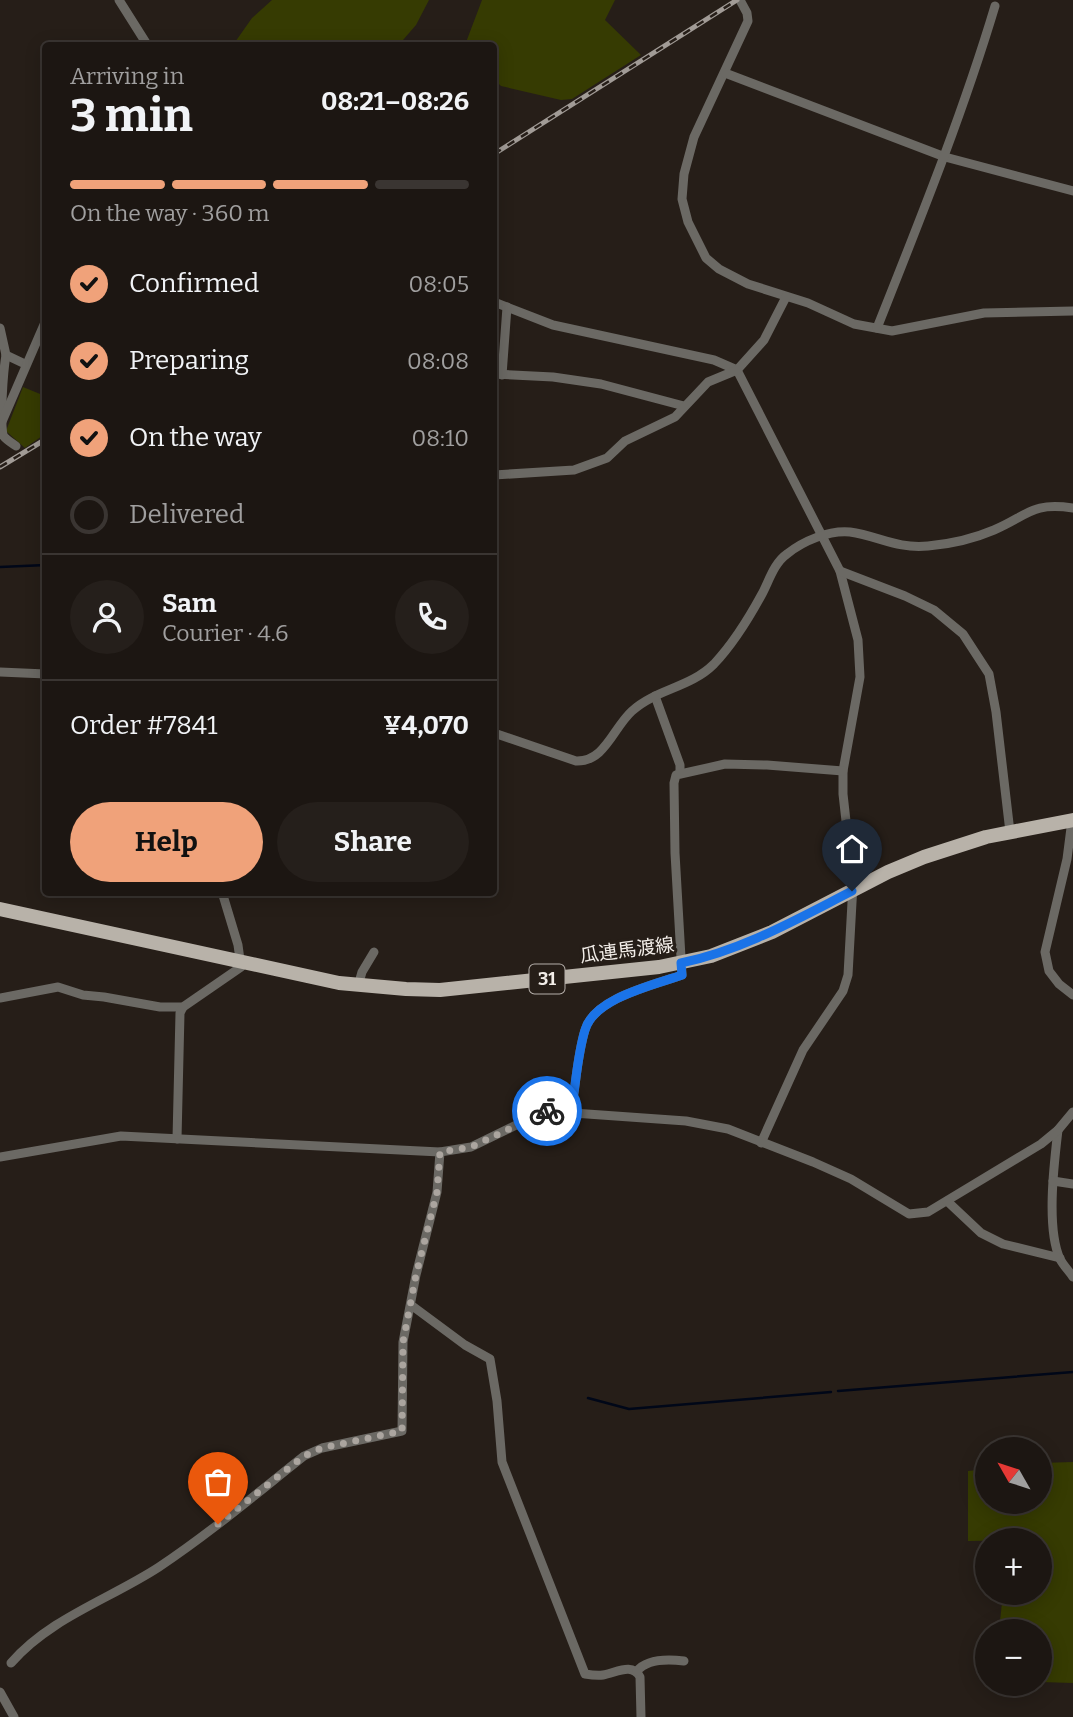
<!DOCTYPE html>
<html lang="en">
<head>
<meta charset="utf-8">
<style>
	:root { --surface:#1c1612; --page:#251f1b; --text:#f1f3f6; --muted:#a09f9f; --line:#3a3532; --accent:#f0a27a }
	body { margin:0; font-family:Bitter,"Noto Sans JP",serif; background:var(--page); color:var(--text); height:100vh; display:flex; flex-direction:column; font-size:26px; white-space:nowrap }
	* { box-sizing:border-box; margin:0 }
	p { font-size:23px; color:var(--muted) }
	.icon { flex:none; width:38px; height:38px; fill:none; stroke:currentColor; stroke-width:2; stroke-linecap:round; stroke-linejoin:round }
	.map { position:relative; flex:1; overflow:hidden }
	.sheet { position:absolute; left:42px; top:42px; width:455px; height:854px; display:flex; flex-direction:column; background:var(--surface); border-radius:7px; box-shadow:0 4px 18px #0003,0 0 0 2px var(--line) }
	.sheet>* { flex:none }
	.needle { width:46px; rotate:309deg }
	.controls { position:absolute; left:975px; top:1437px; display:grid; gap:14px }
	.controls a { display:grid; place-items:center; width:77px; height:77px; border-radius:50%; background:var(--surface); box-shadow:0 4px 18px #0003,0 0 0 2px var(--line); font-size:35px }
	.pin { position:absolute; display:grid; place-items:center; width:60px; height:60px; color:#fff; margin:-72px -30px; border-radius:50% 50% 50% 0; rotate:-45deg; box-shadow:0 0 7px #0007 }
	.pin .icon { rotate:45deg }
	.courier { position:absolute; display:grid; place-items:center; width:70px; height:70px; margin:-35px; border:5px solid #1a73e8; border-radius:50%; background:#fff; color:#222; box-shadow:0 2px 9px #0007 }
	.overview em { font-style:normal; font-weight:700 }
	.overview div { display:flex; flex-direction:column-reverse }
	.overview { display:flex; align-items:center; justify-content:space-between; height:119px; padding:0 28px }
	h1 { font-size:46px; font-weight:700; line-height:52px }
	.bar { display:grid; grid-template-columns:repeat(4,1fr); gap:10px 7px; align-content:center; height:84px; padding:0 28px }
	.bar i { height:9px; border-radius:5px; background:var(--line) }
	.bar .active { background:var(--accent) }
	.bar p { grid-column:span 4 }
	.line { display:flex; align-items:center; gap:18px; padding:0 28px; border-top:2px solid var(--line) }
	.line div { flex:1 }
	.round { display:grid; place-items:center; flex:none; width:74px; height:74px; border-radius:37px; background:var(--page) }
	ol { padding:0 28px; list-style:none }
	li { display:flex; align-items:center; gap:21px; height:77px }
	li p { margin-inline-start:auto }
	li .icon { padding:7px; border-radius:50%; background:var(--accent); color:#111; stroke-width:4 }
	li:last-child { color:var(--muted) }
	li i { width:38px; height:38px; border:4px solid var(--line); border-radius:50% }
	.primary-button { display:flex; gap:14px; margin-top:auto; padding:14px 28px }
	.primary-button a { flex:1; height:80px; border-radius:42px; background:var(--accent); color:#111; font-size:28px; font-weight:700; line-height:80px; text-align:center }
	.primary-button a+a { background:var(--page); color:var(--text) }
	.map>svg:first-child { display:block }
	.green { fill:#363b02 }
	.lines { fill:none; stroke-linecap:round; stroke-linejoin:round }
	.stream { stroke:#000718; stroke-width:2.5 }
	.street { stroke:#6b6964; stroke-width:9 }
	.primary { stroke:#b8b2a9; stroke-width:14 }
	.rail-casing { stroke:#a19b96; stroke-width:5 }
	.rail { stroke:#261e18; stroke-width:2.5; stroke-dasharray:8; stroke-linecap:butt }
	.done { stroke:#aba59f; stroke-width:7; stroke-dasharray:0 12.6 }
	.route { stroke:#1a73e8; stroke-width:9 }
	.labels { text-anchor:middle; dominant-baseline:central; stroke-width:6; stroke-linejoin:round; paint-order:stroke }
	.shield { fill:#261e18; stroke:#b5afaa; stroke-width:2 }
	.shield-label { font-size:18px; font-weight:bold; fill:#f2ede8 }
	.street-label { font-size:19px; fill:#f2ede8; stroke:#261e18 }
</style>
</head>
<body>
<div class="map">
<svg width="1073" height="1717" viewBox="0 0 1073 1717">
	<rect width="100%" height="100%" fill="#261e18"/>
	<g class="green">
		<polygon points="272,0 429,0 416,25 403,40 410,45 233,45 252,18"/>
		<polygon points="482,0 615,0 605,20 641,55 572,99 561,100 501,86 494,79 494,46 465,45"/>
		<polygon points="23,387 45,396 45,434 25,448 6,431"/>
		<polygon points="1073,1462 1073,1683 1040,1682 1040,1631 999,1631 1003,1593 1040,1592 1040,1540 968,1541 968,1471 987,1469 987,1502 1040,1502 1040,1463"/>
	</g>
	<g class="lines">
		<g class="stream">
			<polyline points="0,567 46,565"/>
			<polyline points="838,1391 1073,1372"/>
			<polyline points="588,1398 629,1409 831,1392"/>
		</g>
		<g class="street">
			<polyline points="119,0 148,46"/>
			<polyline points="740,0 747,13 748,21 694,137 684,174 682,199 688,222 706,258 719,269 748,284 808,303 854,324 892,331 984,313 1073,311"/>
			<polyline points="725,73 945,157 1073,191"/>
			<polyline points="494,302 553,325 714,360 737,370 840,571 858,640 860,677 843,771 843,794 853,884 848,975 843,991 803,1050 761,1143"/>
			<polyline points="0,328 6,355 25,364"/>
			<path d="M 877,328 C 919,222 962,116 995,6"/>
			<path d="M 6,355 C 3,373 0,419 3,435 C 5,439 12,443 16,446"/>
			<polyline points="494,374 553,377 601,384 684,406"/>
			<polyline points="502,375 507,307"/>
			<polyline points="1,424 46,320"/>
			<polyline points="494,475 574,470 607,458 625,441 675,417 708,382 737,370 764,340 786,297"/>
			<polyline points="840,571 905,596 934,610 963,634 989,674 996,712 1010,832"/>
			<polyline points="0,672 46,674"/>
			<polyline points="655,696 680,765 680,773"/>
			<path d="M 494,733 L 576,761 C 605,762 613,728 632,711 C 656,689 690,688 714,664 C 733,644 749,618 762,594 C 769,581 774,563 787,554 C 803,541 829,530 850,532 C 879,536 896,549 928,546 C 951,544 973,539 994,530 C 1029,515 1031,502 1073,508"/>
			<polyline points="1072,820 1067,859 1045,952 1049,971 1059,984 1073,995"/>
			<polyline points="358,986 362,972 374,952"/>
			<polyline points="0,998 58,987 83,995 104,997 160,1007 183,1007 241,967 238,945 222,892"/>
			<path d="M 571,1112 C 576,1085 577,1056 585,1030 C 594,998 654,985 682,975 L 675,853 L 674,783 L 676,775 L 725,764 L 767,765 L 843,771"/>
			<path d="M 1058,1130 C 1054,1164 1046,1228 1060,1259 C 1063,1265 1069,1271 1073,1277"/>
			<polyline points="177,1139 180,1013 183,1007"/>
			<polyline points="0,1157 121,1136 440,1152 471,1147 545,1111 686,1121 728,1129 813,1162 851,1179 909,1214 928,1212 1041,1144 1058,1130 1073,1112"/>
			<polyline points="1053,1181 1073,1184"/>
			<polyline points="947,1201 981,1233 1003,1244 1060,1258"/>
			<path d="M 411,1305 L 465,1345 L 490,1359 L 497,1401 L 502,1462 L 585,1674 C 591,1675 597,1676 603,1675 C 616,1673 632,1662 640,1677 L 641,1717"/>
			<path d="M 11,1663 C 50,1618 110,1599 159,1567 C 210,1533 256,1494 304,1456 L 322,1448 L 402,1431 L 403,1342 L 416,1275 L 437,1192 L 440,1152"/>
			<path d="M 637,1671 C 647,1659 668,1659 684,1661"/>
			<polyline points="0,1692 14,1717"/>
		</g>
		<polyline class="primary" points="0,909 339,983 406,989 440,990 659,967 711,956 772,932 888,872 924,857 986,837 1073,820"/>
		<defs>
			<g id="rail">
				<polyline points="494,154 737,0"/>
				<polyline points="0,467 46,439"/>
			</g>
		</defs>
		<use href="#rail" class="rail-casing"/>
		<use href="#rail" class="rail"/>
	</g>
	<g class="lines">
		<polyline class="done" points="218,1524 304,1456 322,1448 402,1431 403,1342 416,1275 437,1192 440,1152 471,1147 547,1111"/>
		<path class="route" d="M 547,1111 L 571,1112 C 576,1085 577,1056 585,1030 C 594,998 654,985 682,975 L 681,963 C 743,950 797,919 852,891"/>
	</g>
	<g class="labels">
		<rect class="shield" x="529.5" y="964.5" width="35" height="29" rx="5"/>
		<g class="shield-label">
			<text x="547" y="979">31</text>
		</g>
		<g class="street-label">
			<text transform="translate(627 950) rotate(-7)">瓜連馬渡線</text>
		</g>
	</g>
</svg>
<div class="controls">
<a><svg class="needle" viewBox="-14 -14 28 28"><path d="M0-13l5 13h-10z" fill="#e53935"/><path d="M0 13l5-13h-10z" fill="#a09f9f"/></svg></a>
<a>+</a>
<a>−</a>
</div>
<div class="pin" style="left:218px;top:1524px;background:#ea580c"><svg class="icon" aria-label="bag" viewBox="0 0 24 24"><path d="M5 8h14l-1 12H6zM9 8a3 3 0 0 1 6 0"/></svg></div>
<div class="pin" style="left:852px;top:891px;background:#1f2937"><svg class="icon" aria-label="home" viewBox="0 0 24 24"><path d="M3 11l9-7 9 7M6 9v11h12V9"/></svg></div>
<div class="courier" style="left:547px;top:1111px"><svg class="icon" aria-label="bike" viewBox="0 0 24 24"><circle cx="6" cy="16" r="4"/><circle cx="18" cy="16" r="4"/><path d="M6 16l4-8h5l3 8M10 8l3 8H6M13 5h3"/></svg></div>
<section class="sheet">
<div class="overview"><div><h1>3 min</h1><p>Arriving in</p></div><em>08:21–08:26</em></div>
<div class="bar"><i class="active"></i><i class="active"></i><i class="active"></i><i></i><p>On the way · 360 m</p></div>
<ol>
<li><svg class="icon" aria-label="check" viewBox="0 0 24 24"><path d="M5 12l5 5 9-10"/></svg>Confirmed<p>08:05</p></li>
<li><svg class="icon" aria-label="check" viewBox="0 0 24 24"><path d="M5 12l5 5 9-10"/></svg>Preparing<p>08:08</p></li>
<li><svg class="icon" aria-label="check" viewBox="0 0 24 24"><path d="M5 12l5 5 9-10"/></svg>On the way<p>08:10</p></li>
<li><i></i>Delivered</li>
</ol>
<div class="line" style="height:126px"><a class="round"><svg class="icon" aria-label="person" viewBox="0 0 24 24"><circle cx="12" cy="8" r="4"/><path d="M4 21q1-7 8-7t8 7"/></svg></a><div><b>Sam</b><p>Courier · 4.6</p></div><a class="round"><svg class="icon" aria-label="phone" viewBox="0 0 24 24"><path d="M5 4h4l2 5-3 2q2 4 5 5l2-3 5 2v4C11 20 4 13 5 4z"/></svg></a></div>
<div class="line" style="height:91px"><div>Order #7841</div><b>¥4,070</b></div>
<div class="primary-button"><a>Help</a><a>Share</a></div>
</section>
</div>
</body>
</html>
